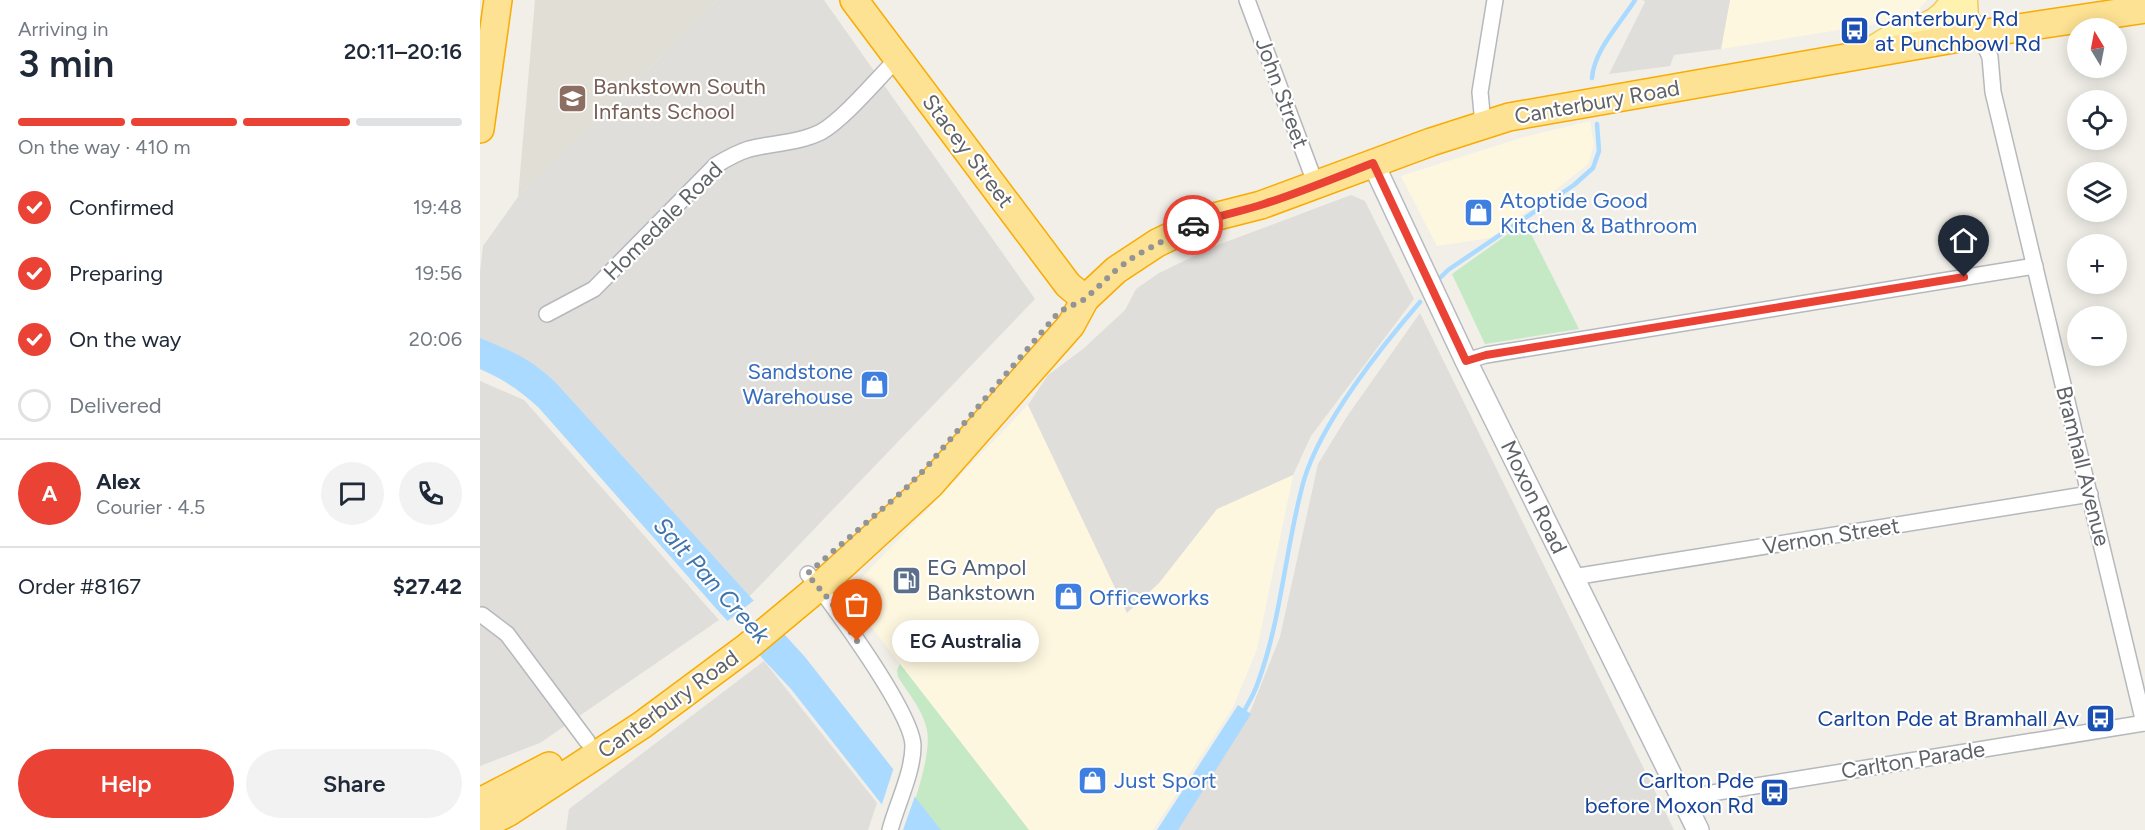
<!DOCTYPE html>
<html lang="en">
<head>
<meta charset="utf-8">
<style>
	:root { --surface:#fff; --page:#f2f2f3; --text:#1f2937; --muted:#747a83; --line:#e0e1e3; --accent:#ea4335 }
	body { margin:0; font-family:Figtree,sans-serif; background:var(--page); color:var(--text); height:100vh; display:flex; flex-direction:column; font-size:22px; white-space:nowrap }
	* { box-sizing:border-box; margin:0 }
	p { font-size:20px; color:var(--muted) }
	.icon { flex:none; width:33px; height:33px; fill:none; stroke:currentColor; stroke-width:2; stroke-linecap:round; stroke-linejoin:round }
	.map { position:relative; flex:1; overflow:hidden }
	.side { display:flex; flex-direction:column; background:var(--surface); width:480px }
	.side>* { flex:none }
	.needle { width:39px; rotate:350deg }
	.fabs { position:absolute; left:1587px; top:18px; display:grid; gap:12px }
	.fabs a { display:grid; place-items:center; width:60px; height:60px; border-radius:50%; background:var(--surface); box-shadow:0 3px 15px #0003; font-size:30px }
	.pin { position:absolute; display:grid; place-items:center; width:51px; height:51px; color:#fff; margin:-62px -26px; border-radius:50% 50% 50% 0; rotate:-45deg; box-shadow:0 0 6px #0007 }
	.pin .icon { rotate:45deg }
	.courier { position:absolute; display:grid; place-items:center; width:60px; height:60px; margin:-30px; border:4px solid #ea4335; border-radius:50%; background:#fff; color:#222; box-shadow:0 2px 8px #0007 }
	.bubble { position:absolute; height:42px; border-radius:21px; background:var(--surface); box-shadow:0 3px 15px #0003; font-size:20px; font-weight:600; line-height:42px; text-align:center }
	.summary em { font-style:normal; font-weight:600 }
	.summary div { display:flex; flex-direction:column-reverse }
	.summary { display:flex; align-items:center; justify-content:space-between; height:102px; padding:0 18px }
	h1 { font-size:39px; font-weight:600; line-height:45px }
	.bar { display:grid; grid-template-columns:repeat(4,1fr); gap:9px 6px; align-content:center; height:72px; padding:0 18px }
	.bar i { height:8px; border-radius:4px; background:var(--line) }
	.bar .current { background:var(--accent) }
	.bar p { grid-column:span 4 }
	.line { display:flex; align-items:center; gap:15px; padding:0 18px; border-top:2px solid var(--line) }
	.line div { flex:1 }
	.round { display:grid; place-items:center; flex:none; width:63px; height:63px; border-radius:32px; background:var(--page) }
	ol { padding:0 18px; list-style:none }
	li { display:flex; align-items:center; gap:18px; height:66px }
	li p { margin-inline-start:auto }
	li .icon { padding:6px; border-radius:50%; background:var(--accent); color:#fff; stroke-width:4 }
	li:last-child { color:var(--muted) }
	li i { width:33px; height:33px; border:3px solid var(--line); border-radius:50% }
	.action { display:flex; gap:12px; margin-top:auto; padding:12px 18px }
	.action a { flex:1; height:69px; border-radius:36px; background:var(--accent); color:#fff; font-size:24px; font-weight:600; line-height:69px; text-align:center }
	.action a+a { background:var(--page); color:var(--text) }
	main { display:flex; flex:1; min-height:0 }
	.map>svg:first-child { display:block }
	.commercial { fill:#fef7e0 }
	.industrial { fill:#e0deda }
	.education { fill:#e1ded6 }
	.green { fill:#c5e8c5 }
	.water { fill:#aadaff }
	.pier { fill:#f1efe8 }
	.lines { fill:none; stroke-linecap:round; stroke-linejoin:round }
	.stream { stroke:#aadaff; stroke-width:4.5 }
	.street-casing { stroke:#b5b8bc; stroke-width:18 }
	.secondary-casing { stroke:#b6babf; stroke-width:24 }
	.primary-casing { stroke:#f2c960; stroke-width:27 }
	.highway-casing { stroke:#f9ab00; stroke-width:30 }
	.street { stroke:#fff; stroke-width:15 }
	.secondary { stroke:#fff; stroke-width:21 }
	.primary { stroke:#fff2af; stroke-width:24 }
	.highway { stroke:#fde293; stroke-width:27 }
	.done { stroke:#929495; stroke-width:6; stroke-dasharray:0 10.8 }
	.route { stroke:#ea4335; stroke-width:8 }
	.labels { text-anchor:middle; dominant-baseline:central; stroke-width:4.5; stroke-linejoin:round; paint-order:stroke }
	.transit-label { font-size:22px; fill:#164399; stroke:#fff; text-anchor:end }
	.education-label { font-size:22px; fill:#785e54; stroke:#fff; text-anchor:start }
	.street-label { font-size:22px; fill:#5f6368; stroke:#fff }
	.shop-label { font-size:22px; fill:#366cbe; stroke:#fff; text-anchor:start }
	.service-label { font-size:22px; fill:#4e5e75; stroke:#fff; text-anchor:start }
	.water-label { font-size:24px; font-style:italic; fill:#4174aa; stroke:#fff }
</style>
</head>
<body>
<main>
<section class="side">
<div class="summary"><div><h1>3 min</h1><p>Arriving in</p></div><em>20:11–20:16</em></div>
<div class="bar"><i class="current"></i><i class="current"></i><i class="current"></i><i></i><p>On the way · 410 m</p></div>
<ol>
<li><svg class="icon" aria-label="check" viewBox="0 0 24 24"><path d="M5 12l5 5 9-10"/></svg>Confirmed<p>19:48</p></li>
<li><svg class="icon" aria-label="check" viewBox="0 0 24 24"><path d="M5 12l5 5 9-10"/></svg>Preparing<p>19:56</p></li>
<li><svg class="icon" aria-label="check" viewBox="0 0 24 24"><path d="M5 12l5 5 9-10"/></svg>On the way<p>20:06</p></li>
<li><i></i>Delivered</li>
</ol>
<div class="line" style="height:108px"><b class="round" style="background:var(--accent);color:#fff">A</b><div><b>Alex</b><p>Courier · 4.5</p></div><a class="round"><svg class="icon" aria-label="chat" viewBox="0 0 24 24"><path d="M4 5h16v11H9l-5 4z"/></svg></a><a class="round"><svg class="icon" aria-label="phone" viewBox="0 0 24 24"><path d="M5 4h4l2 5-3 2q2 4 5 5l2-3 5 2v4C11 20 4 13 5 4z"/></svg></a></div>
<div class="line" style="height:78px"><div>Order #8167</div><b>$27.42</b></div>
<div class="action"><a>Help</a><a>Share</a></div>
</section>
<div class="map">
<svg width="1665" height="830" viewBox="0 0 1665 830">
	<rect width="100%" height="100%" fill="#f1efe8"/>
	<g class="commercial">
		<polygon points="1250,0 1447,0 1440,8 1417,18 1395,24 1241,49"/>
		<polygon points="1110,121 1114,145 1108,164 1064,199 1010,238 957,246 921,176 1044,137"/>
		<polygon points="548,405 647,613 679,583 737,509 813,475 777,649 753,707 673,830 549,830 366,594"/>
	</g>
	<g class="industrial">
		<polygon points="238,0 344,0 555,299 267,599 0,341 0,272 3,246 38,197"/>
		<polygon points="1163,0 1250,0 1241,49 1194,55 1190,66 1129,74 1165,2"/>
		<polygon points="871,195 885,201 934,299 831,436 813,475 737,509 679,583 647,613 548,405 568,375 603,349 645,310 656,289 679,273 735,246"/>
		<polygon points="940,313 1194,830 697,830 771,710 800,637 838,464 868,415"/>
		<polygon points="0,381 44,400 239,620 60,743 0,766"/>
		<polygon points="284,661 397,803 388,830 86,830 89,809"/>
	</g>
	<polygon class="education" points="55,0 238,0 38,197"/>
	<g class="green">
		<polygon points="1045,222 1099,329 1005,344 972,274"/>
		<path d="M 420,664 L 549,830 L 426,830 C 433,804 452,755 447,730 C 443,710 428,693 418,677 L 417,670 Z"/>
	</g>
	<g class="water">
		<path d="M 0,338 C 33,352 50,358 76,383 L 325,657 L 461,830 L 422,830 L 311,689 L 241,614 L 59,408 C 41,391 23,379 0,369 Z"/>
		<polygon points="758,705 771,714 698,830 677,830"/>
	</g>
	<g class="pier">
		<polygon points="277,598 304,629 274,653 245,623"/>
		<polygon points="415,764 436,793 423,830 418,830 401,807"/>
	</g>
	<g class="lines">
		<g class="stream">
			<path d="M 1112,78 C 1114,50 1140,24 1155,0"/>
			<polyline points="961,277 968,270 1094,185 1113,168 1119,151 1117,124"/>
			<path d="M 763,713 C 768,704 774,694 777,685 C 802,619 805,547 824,480 C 841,423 901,347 940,302"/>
		</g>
		<defs>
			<g id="street">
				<polyline points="767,0 836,185"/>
				<polyline points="1500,35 1510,57 1513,92 1664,723"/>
				<polyline points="1003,124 1000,92 1015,0"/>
				<path d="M 67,314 L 114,289 L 236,165 C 246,159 256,153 269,149 C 292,143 319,143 341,132 C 364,119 398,78 418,58"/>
				<polyline points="986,361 1006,355 1555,266"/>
				<path d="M 328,574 C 351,601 433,714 433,746 C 433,772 417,804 410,830"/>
				<polyline points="1093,577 1610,494"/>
				<polyline points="2,615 27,634 107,741"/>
				<polyline points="1201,798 1665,723"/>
			</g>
			<polyline id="secondary" points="893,163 986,361 1218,830"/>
			<g id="primary">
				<polyline points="1485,0 1486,19 1500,35"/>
				<path d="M 1389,51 C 1397,46 1405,40 1414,36 C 1439,25 1457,28 1473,0"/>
			</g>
			<g id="highway">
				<polyline points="374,0 588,285 605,299"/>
				<polyline points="0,129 18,0"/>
				<polyline points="0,802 69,766"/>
				<polyline points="0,827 29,812 162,725 267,647 339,587 450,485 591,325 605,299 636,270 677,243 710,227 734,217 781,205 951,142 1029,117 1525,30 1665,9"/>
			</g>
		</defs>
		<use href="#street" class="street-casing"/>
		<use href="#secondary" class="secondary-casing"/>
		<use href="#primary" class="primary-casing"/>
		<use href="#highway" class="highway-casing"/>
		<use href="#street" class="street"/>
		<use href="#secondary" class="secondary"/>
		<use href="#primary" class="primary"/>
		<use href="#highway" class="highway"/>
	</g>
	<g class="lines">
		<polyline class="done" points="377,641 351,602 327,574 423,491 445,469 579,312 605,299 636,270 655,256 713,225"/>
		<path class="route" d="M 713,225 C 738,215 760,212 784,204 C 821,192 857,177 893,163 L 986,361 L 1006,355 L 1484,277"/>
	</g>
	<defs>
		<symbol id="bus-square" viewBox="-11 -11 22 22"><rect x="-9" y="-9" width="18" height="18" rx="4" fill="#1a4fb4" stroke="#fff"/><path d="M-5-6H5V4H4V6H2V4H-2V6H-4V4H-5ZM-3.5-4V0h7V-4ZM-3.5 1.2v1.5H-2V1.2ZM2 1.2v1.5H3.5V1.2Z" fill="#fff"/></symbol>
		<symbol id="school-square" viewBox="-11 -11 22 22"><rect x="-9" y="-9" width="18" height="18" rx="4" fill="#8d6e63" stroke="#fff"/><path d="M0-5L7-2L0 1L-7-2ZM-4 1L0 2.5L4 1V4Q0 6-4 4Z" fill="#fff"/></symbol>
		<symbol id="shop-square" viewBox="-11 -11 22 22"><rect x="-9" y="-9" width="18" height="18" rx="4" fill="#3f7fe0" stroke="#fff"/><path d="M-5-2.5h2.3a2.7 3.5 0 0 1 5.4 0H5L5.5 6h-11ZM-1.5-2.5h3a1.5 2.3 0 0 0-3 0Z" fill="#fff"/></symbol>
		<symbol id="fuel-square" viewBox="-11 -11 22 22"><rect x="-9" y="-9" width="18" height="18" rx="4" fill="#5c6f8a" stroke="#fff"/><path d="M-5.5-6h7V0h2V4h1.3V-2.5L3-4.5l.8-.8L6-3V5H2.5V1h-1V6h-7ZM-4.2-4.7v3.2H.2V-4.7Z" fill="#fff"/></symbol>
	</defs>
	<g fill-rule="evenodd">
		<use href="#bus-square" x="1358" y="14" width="33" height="33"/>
		<use href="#school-square" x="76" y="82" width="33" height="33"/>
		<use href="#shop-square" x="982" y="196" width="33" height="33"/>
		<use href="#shop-square" x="378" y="368" width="33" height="33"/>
		<use href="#fuel-square" x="410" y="564" width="33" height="33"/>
		<use href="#shop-square" x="572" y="580" width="33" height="33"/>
		<use href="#bus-square" x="1604" y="702" width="33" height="33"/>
		<use href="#shop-square" x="596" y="764" width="33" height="33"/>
		<use href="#bus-square" x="1278" y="776" width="33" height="33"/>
	</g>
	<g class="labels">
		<g class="transit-label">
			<text x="1395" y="18" text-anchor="start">Canterbury Rd<tspan x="1395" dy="25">at Punchbowl Rd</tspan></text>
			<text x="1599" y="718">Carlton Pde at Bramhall Av</text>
			<text x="1274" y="780">Carlton Pde<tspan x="1274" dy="25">before Moxon Rd</tspan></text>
		</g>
		<g class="education-label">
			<text x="113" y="86">Bankstown South<tspan x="113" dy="25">Infants School</tspan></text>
		</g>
		<g class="street-label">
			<text transform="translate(802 93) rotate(70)">John Street</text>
			<text transform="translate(1117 102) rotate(-10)">Canterbury Road</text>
			<text transform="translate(488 151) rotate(53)">Stacey Street</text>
			<text transform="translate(183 221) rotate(-45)">Homedale Road</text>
			<text transform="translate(1603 466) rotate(76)">Bramhall Avenue</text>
			<text transform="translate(1054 497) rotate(64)">Moxon Road</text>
			<text transform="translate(1351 536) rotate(-9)">Vernon Street</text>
			<text transform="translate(188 704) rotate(-36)">Canterbury Road</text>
			<text transform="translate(1433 760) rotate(-9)">Carlton Parade</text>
		</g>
		<g class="shop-label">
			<text x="1020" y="200">Atoptide Good<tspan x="1020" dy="25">Kitchen &amp; Bathroom</tspan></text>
			<text x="373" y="371" text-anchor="end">Sandstone<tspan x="373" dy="25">Warehouse</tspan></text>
			<text x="609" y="597">Officeworks</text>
			<text x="634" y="780">Just Sport</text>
		</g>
		<g class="service-label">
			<text x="447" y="567">EG Ampol<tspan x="447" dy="25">Bankstown</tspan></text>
		</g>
		<g class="water-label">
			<text transform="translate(232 580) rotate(48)">Salt Pan Creek</text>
		</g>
	</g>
</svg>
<div class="fabs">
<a><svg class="needle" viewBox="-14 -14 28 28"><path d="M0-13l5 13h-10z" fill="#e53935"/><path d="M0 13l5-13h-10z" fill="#747a83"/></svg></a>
<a><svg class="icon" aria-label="locate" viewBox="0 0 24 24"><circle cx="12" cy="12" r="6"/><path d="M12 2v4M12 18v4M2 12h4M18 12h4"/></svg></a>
<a><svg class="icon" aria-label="layers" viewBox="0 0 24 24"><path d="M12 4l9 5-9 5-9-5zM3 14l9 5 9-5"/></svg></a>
<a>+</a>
<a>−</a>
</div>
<div class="pin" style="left:377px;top:641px;background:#ea580c"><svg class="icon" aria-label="bag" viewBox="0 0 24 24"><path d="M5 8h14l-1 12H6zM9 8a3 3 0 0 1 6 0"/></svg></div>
<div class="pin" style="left:1484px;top:277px;background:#1f2937"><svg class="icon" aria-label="home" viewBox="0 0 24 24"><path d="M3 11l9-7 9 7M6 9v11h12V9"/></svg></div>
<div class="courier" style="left:713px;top:225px"><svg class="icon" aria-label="car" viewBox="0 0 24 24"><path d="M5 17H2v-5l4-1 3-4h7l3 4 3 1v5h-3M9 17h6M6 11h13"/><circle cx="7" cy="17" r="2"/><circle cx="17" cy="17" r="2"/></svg></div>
<div class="bubble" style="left:412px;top:620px;width:147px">EG Australia</div>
</div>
</main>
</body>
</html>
